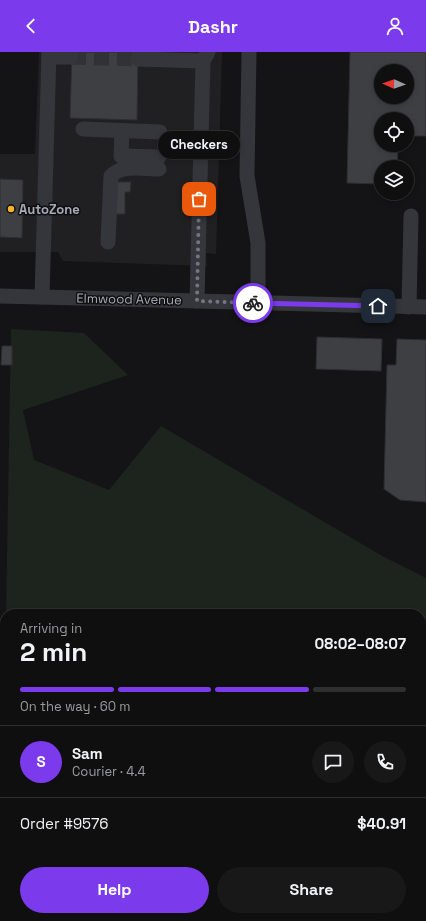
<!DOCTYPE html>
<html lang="en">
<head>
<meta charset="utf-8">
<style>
	:root { --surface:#0f0f10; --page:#181819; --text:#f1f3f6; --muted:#9b9c9f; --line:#2f2f30; --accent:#7c3aed }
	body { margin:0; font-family:"Space Grotesk",sans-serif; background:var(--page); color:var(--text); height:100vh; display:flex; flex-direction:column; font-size:15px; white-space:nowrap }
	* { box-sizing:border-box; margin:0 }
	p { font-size:13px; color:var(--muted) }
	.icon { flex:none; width:22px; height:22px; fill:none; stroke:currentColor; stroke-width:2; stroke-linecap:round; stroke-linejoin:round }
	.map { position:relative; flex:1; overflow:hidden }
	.side { position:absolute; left:0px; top:557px; width:426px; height:312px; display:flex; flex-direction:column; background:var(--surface); border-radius:16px 16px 0 0; box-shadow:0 2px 6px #0003,0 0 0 1px var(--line) }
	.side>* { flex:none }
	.needle { width:26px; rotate:272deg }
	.buttons { position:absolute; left:374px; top:12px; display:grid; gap:8px }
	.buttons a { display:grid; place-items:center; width:40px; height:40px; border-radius:50%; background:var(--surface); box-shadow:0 2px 6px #0003,0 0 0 1px var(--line); font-size:20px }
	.pin { position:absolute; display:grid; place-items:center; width:34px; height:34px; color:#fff; margin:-17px; border-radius:8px; box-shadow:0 2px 6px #0006 }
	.courier { position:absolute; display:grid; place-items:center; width:40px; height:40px; margin:-20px; border:3px solid #7c3aed; border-radius:50%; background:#fff; color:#222; box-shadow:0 1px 5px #0007 }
	.bubble { position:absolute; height:28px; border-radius:14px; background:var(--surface); box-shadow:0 2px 6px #0003,0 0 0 1px var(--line); font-size:13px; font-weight:700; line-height:28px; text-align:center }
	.head em { font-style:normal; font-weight:700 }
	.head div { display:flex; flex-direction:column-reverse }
	.head { display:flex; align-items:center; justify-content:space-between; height:68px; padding:0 20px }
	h1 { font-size:26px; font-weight:700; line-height:30px }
	.bar { display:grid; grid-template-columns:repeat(4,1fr); gap:6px 4px; align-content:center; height:48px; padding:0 20px }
	.bar i { height:5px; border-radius:3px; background:var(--line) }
	.bar .current { background:var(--accent) }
	.bar p { grid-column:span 4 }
	.line { display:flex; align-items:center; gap:10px; padding:0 20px; border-top:1px solid var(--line) }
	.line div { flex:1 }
	.round { display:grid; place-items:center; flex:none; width:42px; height:42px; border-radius:21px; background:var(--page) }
	.cta { display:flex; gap:8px; margin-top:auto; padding:8px 20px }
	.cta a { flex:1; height:46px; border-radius:24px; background:var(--accent); color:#fff; font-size:16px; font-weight:700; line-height:46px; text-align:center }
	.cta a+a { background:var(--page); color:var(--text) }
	header { display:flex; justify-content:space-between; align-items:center; height:52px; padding:0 20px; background:var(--accent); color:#fff; font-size:18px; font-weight:700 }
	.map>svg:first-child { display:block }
	.built { fill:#202023 }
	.green { fill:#1c241d }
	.building { fill:#3e3f43; stroke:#2e2e32; fill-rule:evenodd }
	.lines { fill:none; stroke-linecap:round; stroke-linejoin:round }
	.minor-tunnel { stroke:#313236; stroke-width:15; stroke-dasharray:15 8; stroke-linecap:butt }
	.minor { stroke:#35363b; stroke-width:15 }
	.done { stroke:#73767f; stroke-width:4; stroke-dasharray:0 7.2 }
	.route { stroke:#7c3aed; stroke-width:5 }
	.poi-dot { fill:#f6b22d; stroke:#0f0f11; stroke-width:1.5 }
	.labels { text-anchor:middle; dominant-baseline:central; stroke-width:3; stroke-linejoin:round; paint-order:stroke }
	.poi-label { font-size:13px; font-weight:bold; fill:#a6abb7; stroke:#0f0f11; text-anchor:start }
	.street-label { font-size:13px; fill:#a6abb7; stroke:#0f0f11 }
</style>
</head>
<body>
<header><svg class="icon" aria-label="back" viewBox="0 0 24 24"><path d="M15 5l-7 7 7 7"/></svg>Dashr<svg class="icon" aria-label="person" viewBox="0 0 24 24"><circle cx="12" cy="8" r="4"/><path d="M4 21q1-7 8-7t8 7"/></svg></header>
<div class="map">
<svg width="426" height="869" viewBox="0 0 426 869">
	<rect width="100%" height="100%" fill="#141416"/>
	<polygon class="built" points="39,0 222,0 216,202 206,201 207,214 63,209 58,200 0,200 0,102 35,102"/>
	<polygon class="green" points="11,277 84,281 128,323 23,358 34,408 109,438 161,374 384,505 426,526 426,786 421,786 421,562 6,562"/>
	<g class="building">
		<polygon points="72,0 138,0 137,68 70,66"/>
		<path d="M 350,0 L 426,0 L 426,84 L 407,84 L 407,67 L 381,67 L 381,93 L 398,93 L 397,115 L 381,115 L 381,132 L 347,131 ZM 381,19 L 407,19 L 407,45 L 381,45 Z"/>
		<polygon points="0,127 23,128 22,186 0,185"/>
		<polygon points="116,130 131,130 130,140 125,140 125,162 113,162"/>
		<polygon points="317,285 382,287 381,319 316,317"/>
		<polygon points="397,287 426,288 426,450 400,448 384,437 387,313 396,313"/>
		<polygon points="2,294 12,294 12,313 1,313"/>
		<rect x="424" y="824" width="2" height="23"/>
		<polygon points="421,862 423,864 423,869 402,869 402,864 421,864"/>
		<rect x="19" y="864" width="15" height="5"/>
		<rect x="109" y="864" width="14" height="5"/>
		<rect x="168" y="864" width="20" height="5"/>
		<rect x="191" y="864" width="21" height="5"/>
		<rect x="222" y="864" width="12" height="5"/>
		<rect x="244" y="864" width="13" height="5"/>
		<polygon points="290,864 300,864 300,869 289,869"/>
		<polygon points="305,864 322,864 321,869 305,869"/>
	</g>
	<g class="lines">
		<polyline class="minor-tunnel" points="71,5 138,7"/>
		<g class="minor">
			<polyline points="249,0 247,124 258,191 258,251"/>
			<polyline points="49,5 71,5"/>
			<polyline points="138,7 203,9"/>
			<polyline points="83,77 160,80"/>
			<polyline points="122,79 121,104 159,105"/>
			<path d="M 108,190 L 111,124 C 122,112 144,117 159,117"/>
			<polyline points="0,244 426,255"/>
			<polyline points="42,245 49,0"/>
			<polyline points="197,249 203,9 208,0"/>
			<polyline points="409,255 411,164"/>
			<polyline points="421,802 426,802"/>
			<polyline points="7,869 7,864"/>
			<polyline points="360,869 360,864"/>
		</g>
	</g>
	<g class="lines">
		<polyline class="done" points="199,147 197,249 253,251"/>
		<polyline class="route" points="253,251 378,254"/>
	</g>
	<circle class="poi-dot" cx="11" cy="157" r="4"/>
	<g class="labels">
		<g class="poi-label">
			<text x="19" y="157">AutoZone</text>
		</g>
		<g class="street-label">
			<text transform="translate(129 247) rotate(1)">Elmwood Avenue</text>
		</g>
	</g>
</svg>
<div class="buttons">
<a><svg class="needle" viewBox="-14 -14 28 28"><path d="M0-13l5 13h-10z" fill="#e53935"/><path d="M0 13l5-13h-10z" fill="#9b9c9f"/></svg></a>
<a><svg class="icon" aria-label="locate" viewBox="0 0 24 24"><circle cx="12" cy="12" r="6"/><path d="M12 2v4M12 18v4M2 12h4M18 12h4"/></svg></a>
<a><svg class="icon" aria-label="layers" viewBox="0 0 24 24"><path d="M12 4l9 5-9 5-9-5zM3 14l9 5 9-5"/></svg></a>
</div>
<div class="pin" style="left:199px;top:147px;background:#ea580c"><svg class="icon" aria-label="bag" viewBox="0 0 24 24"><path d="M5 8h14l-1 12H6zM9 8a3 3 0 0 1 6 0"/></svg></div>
<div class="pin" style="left:378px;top:254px;background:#1f2937"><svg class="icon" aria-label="home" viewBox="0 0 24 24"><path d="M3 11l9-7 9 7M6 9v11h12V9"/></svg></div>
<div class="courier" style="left:253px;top:251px"><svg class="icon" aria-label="bike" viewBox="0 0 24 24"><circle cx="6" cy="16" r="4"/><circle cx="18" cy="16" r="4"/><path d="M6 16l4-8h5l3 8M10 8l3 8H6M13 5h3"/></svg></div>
<div class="bubble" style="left:158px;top:79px;width:82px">Checkers</div>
<section class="side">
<div class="head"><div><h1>2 min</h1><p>Arriving in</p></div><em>08:02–08:07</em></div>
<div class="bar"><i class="current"></i><i class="current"></i><i class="current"></i><i></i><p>On the way · 60 m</p></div>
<div class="line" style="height:72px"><b class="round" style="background:var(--accent);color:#fff">S</b><div><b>Sam</b><p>Courier · 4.4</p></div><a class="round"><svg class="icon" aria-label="chat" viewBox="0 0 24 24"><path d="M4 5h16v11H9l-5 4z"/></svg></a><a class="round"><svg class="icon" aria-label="phone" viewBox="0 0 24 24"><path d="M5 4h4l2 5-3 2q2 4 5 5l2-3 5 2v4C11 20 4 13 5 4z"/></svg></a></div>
<div class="line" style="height:52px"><div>Order #9576</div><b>$40.91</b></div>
<div class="cta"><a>Help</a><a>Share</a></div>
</section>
</div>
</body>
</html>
